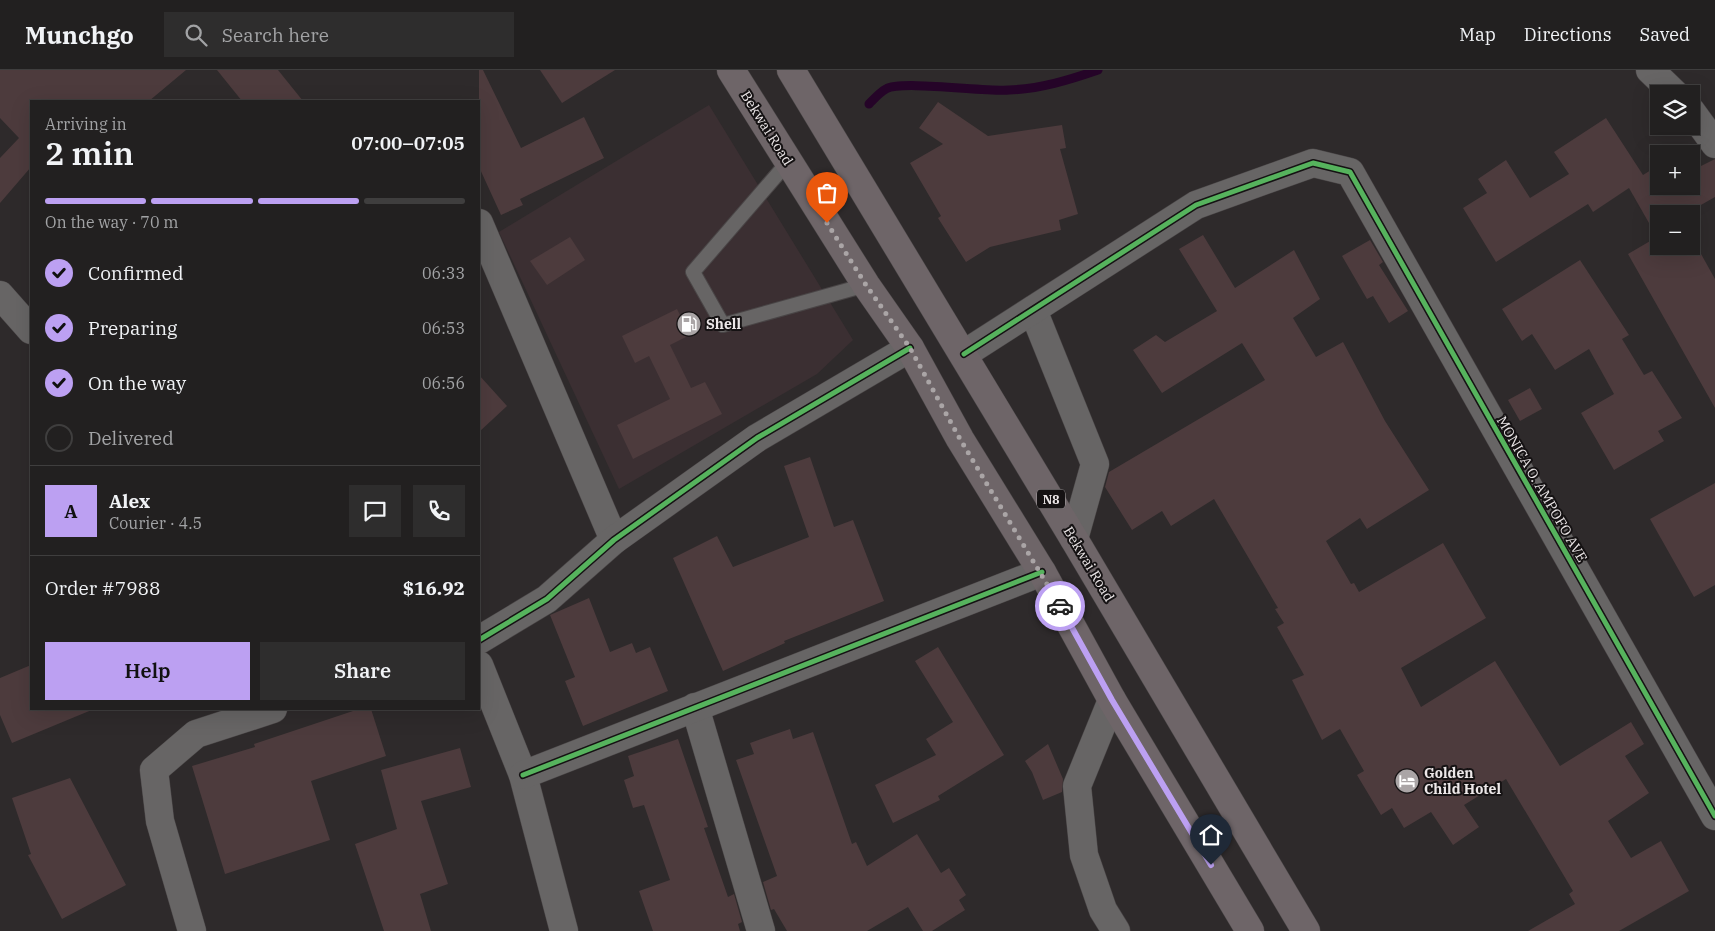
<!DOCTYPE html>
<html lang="en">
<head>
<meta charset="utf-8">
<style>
	:root { --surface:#222020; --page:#2e2d2d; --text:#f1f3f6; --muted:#a2a3a5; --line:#3f3e3e; --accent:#bca0f2 }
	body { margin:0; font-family:"IBM Plex Serif",serif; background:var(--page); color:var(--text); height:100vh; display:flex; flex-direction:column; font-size:19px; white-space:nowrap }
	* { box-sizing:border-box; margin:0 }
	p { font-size:16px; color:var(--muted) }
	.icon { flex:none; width:28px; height:28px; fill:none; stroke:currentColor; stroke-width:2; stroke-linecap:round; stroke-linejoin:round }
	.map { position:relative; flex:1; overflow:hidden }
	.drawer { position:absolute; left:30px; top:30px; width:450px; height:610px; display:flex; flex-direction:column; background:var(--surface); border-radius:0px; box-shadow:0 5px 20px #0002,0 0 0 1px var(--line) }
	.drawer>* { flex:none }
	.buttons { position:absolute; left:1650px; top:15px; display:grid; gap:10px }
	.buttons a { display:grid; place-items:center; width:50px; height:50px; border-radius:0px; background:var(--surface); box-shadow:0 5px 20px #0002,0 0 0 1px var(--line); font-size:25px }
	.pin { position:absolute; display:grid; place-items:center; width:42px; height:42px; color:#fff; margin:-51px -21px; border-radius:50% 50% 50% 0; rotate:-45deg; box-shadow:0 0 5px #0007 }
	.pin .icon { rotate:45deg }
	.courier { position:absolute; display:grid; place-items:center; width:50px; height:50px; margin:-25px; border:4px solid #bca0f2; border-radius:50%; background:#fff; color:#222; box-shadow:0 1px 6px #0007 }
	.headline em { font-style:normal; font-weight:600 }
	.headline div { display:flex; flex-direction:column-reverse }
	.headline { display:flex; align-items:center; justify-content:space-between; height:85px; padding:0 15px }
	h1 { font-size:32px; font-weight:600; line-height:38px }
	.bar { display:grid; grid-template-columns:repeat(4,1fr); gap:8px 5px; align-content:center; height:60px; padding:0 15px }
	.bar i { height:6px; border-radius:4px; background:var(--line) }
	.bar .active { background:var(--accent) }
	.bar p { grid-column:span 4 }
	.line { display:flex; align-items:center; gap:12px; padding:0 15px; border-top:1px solid var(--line) }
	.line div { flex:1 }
	.round { display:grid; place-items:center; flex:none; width:52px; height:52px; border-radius:0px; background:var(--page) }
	ol { padding:0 15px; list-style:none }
	li { display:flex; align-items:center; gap:15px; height:55px }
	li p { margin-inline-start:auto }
	li .icon { padding:5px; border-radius:50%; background:var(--accent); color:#111; stroke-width:4 }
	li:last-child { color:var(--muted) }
	li i { width:28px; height:28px; border:2px solid var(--line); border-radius:50% }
	.button { display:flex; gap:10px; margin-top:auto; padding:10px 15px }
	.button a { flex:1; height:58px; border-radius:0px; background:var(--accent); color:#111; font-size:20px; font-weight:600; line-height:58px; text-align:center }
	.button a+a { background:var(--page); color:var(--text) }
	header { display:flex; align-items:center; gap:30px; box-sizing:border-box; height:70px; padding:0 25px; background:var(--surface); border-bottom:1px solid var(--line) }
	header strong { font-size:24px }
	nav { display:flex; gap:28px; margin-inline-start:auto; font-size:18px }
	.search { width:350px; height:45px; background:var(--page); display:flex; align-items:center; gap:12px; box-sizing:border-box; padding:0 18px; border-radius:0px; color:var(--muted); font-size:19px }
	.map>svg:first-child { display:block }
	.built { fill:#3b2f32 }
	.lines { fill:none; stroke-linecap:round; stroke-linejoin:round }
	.stream { stroke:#250428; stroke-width:9 }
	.building { fill:#4d3b3d }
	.lane-casing { stroke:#494546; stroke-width:16 }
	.street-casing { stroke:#494546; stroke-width:29 }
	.highway-casing { stroke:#494546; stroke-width:29 }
	.lane { stroke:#676565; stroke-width:14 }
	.street { stroke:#676565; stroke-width:28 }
	.highway { stroke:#6e6568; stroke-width:28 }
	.cycleway-casing { stroke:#151213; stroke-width:8 }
	.cycleway { stroke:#56b35d; stroke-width:5 }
	.done { stroke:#aaa5a6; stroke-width:5; stroke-dasharray:0 9 }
	.route { stroke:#bca0f2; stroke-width:6 }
	.labels { text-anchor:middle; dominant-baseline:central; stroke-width:4; stroke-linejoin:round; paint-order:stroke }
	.shield { fill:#151213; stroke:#aca7a8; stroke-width:1 }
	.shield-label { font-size:12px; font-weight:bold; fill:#ece7e8 }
	.street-label { font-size:14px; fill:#ece7e8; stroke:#151213 }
	.poi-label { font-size:14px; font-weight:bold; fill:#ece7e8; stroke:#151213; text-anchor:start }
</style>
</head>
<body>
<header>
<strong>Munchgo</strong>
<div class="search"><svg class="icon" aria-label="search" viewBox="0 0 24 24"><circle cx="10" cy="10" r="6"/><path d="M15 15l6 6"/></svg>Search here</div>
<nav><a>Map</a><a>Directions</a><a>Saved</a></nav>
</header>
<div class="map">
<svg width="1715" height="861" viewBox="0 0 1715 861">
	<rect width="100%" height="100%" fill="#2e2a2b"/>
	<polygon class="built" points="709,35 853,270 817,304 619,419 499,162"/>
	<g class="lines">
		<path class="stream" d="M 869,34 C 874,29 880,22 886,19 C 901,10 985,22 1009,20 C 1040,19 1069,10 1098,0"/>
	</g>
	<g class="building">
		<polygon points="0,0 186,0 149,31 31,31 31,97 0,133 0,88 19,68 0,48"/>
		<polygon points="217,0 278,0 303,31 242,31"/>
		<polygon points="479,0 483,0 521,78 584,47 604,88 520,129 523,135 501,145 479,97"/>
		<polygon points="540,0 615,0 562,33"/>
		<polygon points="938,32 988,66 1062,55 1066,78 1060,79 1078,144 1059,150 1061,160 990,177 966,192 938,148 941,146 910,93 943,74 919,58"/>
		<polygon points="1606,48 1643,105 1659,95 1659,116 1691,116 1691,101 1715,89 1715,127 1685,144 1659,144 1659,176 1691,176 1691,166 1715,209 1715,338 1628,184 1657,167 1629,118 1593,142 1588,134 1496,192 1463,138 1487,123 1478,109 1506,90 1530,128 1569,104 1554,82"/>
		<polygon points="1203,165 1235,218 1294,180 1320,229 1293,248 1316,287 1343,272 1385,351 1429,420 1367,459 1360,448 1326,471 1351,514 1354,513 1359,522 1443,473 1486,548 1401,598 1421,637 1495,591 1560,696 1631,652 1644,674 1625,686 1649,723 1608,751 1631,788 1661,771 1689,821 1619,861 1528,861 1575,834 1569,824 1573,821 1506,709 1464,735 1479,757 1453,775 1431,742 1404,758 1392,738 1381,745 1357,705 1364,701 1340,659 1322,670 1292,610 1304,605 1277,557 1284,553 1275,539 1278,538 1214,429 1171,456 1162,441 1132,460 1105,417 1109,402 1265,310 1242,273 1162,323 1133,280 1156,265 1165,272 1217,241 1179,179"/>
		<polygon points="570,167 585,190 547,215 530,191"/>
		<polygon points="1370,170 1383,192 1379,195 1408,241 1389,253 1373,226 1367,229 1342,186"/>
		<polygon points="1580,190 1629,265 1622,269 1644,305 1652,301 1682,348 1658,361 1664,371 1614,400 1581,343 1614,324 1589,279 1555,300 1532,264 1522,271 1502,239"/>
		<polygon points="677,239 690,265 670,275 691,318 705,312 722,344 633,389 617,355 670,329 649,286 635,293 622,266"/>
		<polygon points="479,305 507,336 479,362"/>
		<polygon points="1530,318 1542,339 1520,351 1508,330"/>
		<polygon points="810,387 834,457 853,450 884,531 784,571 785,573 723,601 673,488 717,466 733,497 809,467 784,396"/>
		<polygon points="1715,413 1715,515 1694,527 1650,449"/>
		<polygon points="589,528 610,582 632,573 636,583 650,577 668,621 583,656 565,611 575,607 550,545"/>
		<polygon points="938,577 1004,685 938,726 940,730 893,753 875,715 936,685 926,669 953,652 915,591"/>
		<polygon points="31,595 31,639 94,639 12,673 0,645 0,608"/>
		<polygon points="359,639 371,639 386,686 311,711 330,770 225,804 192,696 255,677 254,674"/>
		<polygon points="790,659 793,669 813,662 852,774 856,772 867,796 917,764 941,803 949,798 966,825 959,830 965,840 932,861 923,861 908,837 867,861 787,861 774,839 771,840 763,812 777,806 736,690 754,684 750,673"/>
		<polygon points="678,669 708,757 704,758 728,827 734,824 742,852 738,854 740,861 653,861 639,821 670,810 644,735 633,738 624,710 634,706 628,686"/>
		<polygon points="1048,674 1063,709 1062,722 1043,730 1032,702 1025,691"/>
		<polygon points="460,678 471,717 421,731 448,814 420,824 431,861 384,861 355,774 397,759 381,700"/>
		<polygon points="70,708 126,815 62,849 28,785 31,784 12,728"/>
	</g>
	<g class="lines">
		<defs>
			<polyline id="lane" points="788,92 693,202 723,255 866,215"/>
			<g id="street">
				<polyline points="1650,0 1675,24"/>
				<polyline points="1691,41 1715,74"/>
				<polyline points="479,153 614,470"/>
				<polyline points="0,225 31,260"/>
				<polyline points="1033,240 1095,394 1074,469"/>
				<polyline points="964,284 1196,135 1313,93 1350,102 1715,746"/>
				<polyline points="479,570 547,529 614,470 757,368 910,278"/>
				<polyline points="479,595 523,705 564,861"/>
				<polyline points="1112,630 1077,716 1084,785 1103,840 1116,861"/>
				<polyline points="695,637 761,861"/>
				<polyline points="523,705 1042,502"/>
				<polyline points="192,861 160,751 154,700 196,664 273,639"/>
			</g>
			<g id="highway">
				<polyline points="731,0 866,215 910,278 960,369 1042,502 1112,630 1250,861"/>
				<polyline points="791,0 1074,469 1306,861"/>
			</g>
		</defs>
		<use href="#lane" class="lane-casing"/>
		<use href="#street" class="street-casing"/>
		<use href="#highway" class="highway-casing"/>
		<use href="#lane" class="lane"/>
		<use href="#street" class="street"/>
		<use href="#highway" class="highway"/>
		<defs>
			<g id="cycleway">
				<polyline points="964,284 1196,135 1313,93 1350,102 1715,746"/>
				<polyline points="479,570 547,529 614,470 757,368 910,278"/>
				<polyline points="523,705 1042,502"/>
			</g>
		</defs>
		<use href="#cycleway" class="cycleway-casing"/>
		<use href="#cycleway" class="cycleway"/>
	</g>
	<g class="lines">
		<polyline class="done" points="827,153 866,215 910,278 960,369 1060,536"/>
		<polyline class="route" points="1060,536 1112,630 1211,795"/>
	</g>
	<defs>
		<symbol id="fuel-disc" viewBox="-11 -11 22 22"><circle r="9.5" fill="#aaa5a6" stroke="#151213"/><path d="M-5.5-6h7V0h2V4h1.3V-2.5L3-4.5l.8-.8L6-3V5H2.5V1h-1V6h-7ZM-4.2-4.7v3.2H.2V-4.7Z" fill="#fff"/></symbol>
		<symbol id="hotel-disc" viewBox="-11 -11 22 22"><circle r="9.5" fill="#aaa5a6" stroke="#151213"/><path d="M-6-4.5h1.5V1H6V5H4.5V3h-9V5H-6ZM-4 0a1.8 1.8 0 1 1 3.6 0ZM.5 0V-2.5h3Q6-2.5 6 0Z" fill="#fff"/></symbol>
	</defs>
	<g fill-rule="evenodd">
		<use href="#fuel-disc" x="675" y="240" width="28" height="28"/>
		<use href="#hotel-disc" x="1393" y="697" width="28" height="28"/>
	</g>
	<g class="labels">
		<rect class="shield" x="1037" y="419.5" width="28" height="19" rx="4"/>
		<g class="shield-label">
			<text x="1051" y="429">N8</text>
		</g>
		<g class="street-label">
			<text transform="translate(767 58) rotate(58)">Bekwai Road</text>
			<text transform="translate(1542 419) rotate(60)">MONICA O. AMPOFO AVE</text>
			<text transform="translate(1089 494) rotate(59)">Bekwai Road</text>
		</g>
		<g class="poi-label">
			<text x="706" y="254">Shell</text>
			<text x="1424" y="703">Golden<tspan x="1424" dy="16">Child Hotel</tspan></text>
		</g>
	</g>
</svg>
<div class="buttons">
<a><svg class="icon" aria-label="layers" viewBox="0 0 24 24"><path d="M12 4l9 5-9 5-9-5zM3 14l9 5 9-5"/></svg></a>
<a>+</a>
<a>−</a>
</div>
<div class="pin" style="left:827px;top:153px;background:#ea580c"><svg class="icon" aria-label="bag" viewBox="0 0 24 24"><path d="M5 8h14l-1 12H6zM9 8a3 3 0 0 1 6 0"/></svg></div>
<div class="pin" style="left:1211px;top:795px;background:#1f2937"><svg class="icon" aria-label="home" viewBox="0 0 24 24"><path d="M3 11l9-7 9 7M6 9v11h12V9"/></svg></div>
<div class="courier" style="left:1060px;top:536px"><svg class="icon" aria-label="car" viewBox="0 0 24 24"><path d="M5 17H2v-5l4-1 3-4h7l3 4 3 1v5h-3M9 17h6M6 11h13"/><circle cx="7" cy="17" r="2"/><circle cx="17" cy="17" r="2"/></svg></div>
<section class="drawer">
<div class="headline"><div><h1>2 min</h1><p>Arriving in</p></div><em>07:00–07:05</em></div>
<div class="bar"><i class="active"></i><i class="active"></i><i class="active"></i><i></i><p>On the way · 70 m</p></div>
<ol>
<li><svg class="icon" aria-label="check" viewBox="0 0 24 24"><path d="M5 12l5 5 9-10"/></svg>Confirmed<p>06:33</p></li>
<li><svg class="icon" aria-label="check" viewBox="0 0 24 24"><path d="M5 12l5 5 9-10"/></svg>Preparing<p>06:53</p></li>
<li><svg class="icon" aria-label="check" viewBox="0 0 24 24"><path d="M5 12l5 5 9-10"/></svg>On the way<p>06:56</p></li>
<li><i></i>Delivered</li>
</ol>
<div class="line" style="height:90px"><b class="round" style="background:var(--accent);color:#111">A</b><div><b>Alex</b><p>Courier · 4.5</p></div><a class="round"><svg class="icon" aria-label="chat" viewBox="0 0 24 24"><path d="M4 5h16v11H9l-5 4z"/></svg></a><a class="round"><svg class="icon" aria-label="phone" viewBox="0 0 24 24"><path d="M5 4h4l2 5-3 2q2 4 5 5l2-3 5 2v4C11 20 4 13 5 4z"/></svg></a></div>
<div class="line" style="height:65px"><div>Order #7988</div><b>$16.92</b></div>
<div class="button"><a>Help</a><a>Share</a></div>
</section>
</div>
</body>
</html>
